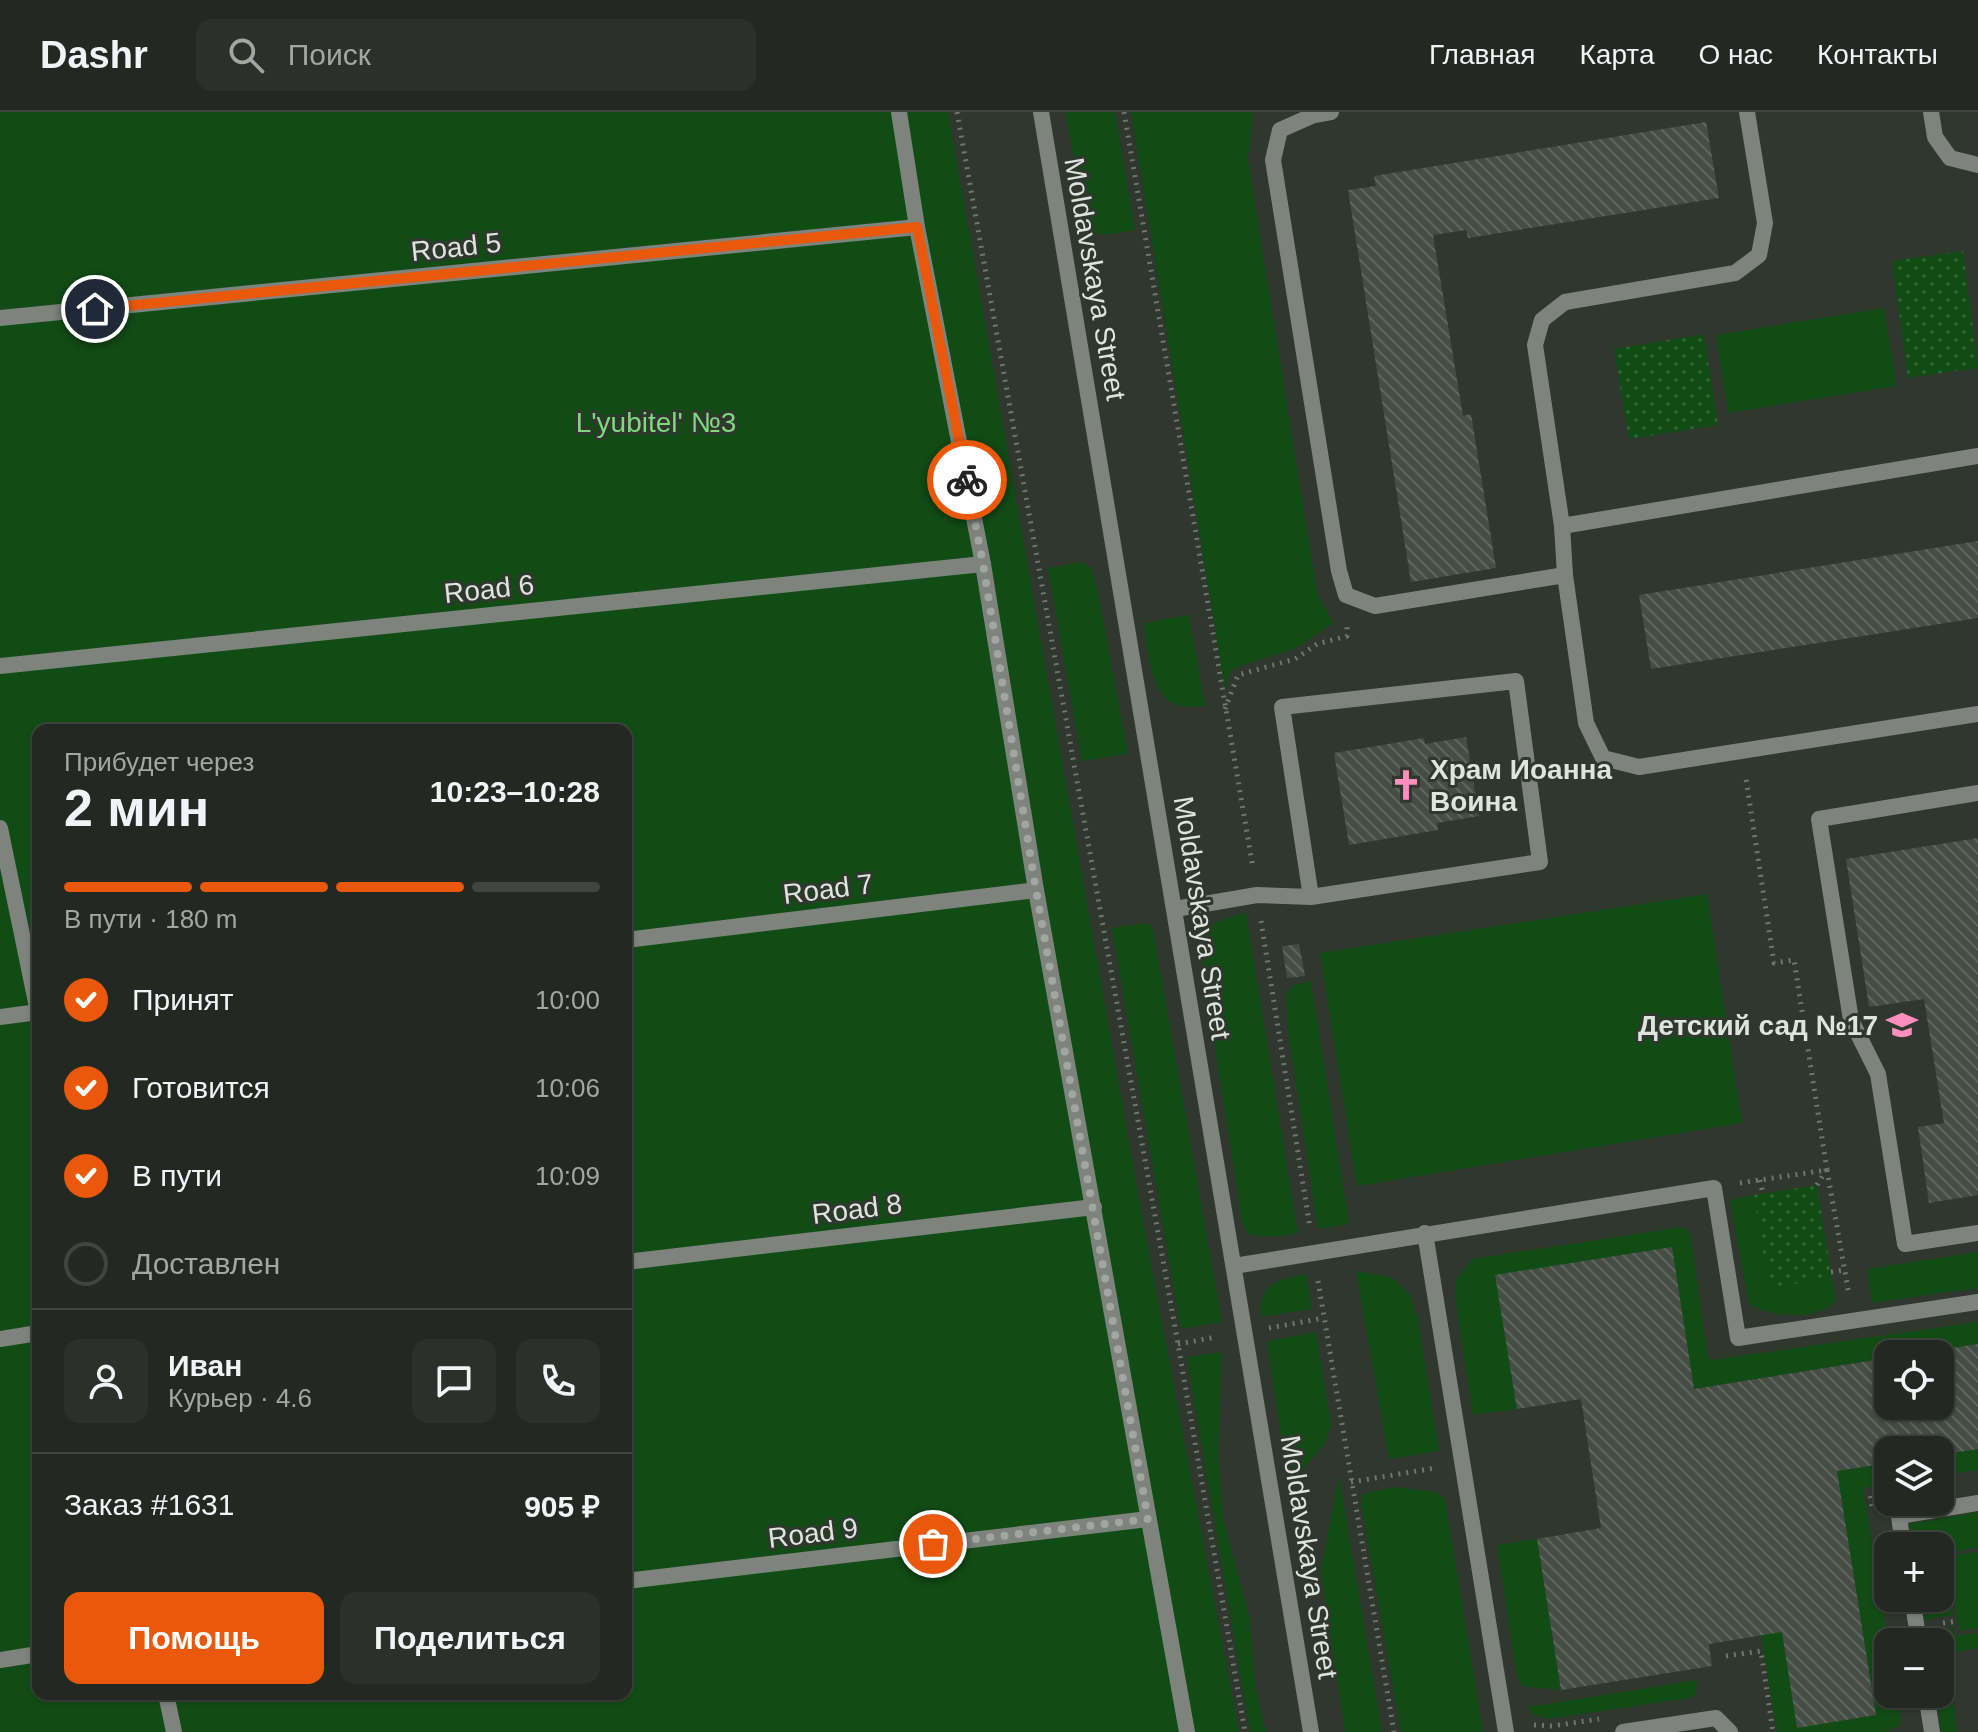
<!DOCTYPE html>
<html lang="ru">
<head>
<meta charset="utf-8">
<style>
	:root { --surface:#232922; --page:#2b312a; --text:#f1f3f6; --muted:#a3a6a5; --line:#404540; --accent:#ea580c }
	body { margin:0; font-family:Arial,sans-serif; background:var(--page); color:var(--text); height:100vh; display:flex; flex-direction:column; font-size:30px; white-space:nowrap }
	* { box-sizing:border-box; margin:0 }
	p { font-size:26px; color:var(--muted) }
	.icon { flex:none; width:44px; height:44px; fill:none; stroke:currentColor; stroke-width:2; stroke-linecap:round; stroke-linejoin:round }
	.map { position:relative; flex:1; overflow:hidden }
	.panel { position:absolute; left:32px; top:612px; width:600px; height:976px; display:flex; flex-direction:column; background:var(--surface); border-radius:16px; box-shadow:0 2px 6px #0004,0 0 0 2px var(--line) }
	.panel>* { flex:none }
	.controls { position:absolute; left:1874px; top:1228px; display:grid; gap:16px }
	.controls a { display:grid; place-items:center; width:80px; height:80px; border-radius:16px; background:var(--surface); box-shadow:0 2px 6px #0004,0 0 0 2px var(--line); font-size:40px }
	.pin { position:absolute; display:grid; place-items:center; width:68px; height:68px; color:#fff; margin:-34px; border:4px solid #fff; border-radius:50%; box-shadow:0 2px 8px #0007 }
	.courier { position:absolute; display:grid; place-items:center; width:80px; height:80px; margin:-40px; border:6px solid #ea580c; border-radius:50%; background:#fff; color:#222; box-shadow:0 2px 10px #0007 }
	.summary em { font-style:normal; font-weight:700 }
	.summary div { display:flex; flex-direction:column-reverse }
	.summary { display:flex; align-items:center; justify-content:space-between; height:136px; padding:0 32px }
	h1 { font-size:52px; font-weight:700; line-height:60px }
	.bar { display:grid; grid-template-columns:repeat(4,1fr); gap:12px 8px; align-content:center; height:96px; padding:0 32px }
	.bar i { height:10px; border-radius:6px; background:var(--line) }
	.bar .current { background:var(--accent) }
	.bar p { grid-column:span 4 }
	.line { display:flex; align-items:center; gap:20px; padding:0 32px; border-top:2px solid var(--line) }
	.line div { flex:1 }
	.round { display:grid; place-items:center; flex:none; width:84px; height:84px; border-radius:16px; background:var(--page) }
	ol { padding:0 32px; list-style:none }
	li { display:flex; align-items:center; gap:24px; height:88px }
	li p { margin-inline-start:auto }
	li .icon { padding:8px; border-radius:50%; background:var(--accent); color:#fff; stroke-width:4 }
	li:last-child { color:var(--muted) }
	li i { width:44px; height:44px; border:4px solid var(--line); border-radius:50% }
	.button { display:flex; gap:16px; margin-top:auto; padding:16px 32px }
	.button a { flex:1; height:92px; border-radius:16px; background:var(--accent); color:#fff; font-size:32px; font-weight:700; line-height:92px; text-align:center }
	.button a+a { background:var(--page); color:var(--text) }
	header { display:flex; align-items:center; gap:48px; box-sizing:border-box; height:112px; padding:0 40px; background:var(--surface); border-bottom:2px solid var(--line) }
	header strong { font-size:38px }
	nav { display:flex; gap:44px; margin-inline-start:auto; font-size:28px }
	.search { width:560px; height:72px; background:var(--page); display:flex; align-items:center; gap:20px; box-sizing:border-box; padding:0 28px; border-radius:16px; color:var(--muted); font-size:30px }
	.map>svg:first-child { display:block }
	.green { fill:#114c15; fill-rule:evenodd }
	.park { fill:url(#park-dots) }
	.building { fill:url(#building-back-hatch) }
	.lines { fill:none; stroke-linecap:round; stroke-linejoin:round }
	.path { stroke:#6f766f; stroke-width:5; stroke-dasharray:2 6; stroke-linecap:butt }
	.lane { stroke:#7e837e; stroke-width:16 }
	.street { stroke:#7e837e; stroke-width:16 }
	.done { stroke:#a1a7a0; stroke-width:8; stroke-dasharray:0 14.4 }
	.route { stroke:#ea580c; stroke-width:10 }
	.labels { text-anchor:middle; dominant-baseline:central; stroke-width:6; stroke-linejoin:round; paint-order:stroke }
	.street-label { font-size:28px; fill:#dee4de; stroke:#2f372e }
	.park-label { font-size:28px; fill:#7dda7d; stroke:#2f372e }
	.poi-label { font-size:28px; font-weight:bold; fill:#dee4de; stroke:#2f372e; text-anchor:start }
</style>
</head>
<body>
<header>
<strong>Dashr</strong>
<div class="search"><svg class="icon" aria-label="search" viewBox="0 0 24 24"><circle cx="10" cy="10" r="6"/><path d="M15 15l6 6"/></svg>Поиск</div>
<nav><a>Главная</a><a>Карта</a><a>О нас</a><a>Контакты</a></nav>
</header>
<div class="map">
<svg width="1978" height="1620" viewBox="0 0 1978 1620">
	<defs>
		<pattern id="park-dots" width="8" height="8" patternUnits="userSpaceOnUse" patternTransform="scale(2)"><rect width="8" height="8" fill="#114c15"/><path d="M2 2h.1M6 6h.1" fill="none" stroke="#336637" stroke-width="1.8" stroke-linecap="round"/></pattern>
		<pattern id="building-back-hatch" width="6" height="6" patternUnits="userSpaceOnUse" patternTransform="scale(2)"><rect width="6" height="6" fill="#454d44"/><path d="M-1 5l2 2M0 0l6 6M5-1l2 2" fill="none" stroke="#5f665f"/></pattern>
	</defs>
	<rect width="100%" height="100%" fill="#2f372e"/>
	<g class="green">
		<path d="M 0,0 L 948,0 L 1141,1098 L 1239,1620 L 0,1620 ZM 38,618 L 626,618 L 626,1582 L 38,1582 Z"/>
		<path d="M 1065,0 L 1115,0 L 1135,118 C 1119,120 1101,127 1088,117 Z"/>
		<polygon points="1131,0 1253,0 1248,47 1317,481 1333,511 1296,536 1234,556 1227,565 1225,577"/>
		<polygon points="1884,196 1897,274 1728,301 1716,223"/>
		<polygon points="1082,450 1091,456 1097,475 1128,642 1082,649 1048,456"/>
		<path d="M 1189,503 L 1205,594 C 1198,594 1187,596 1180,594 C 1149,586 1148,536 1144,511 Z"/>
		<polygon points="1707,782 1742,1011 1357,1074 1320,841"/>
		<path d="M 1246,801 L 1298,1121 C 1281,1125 1266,1126 1248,1122 L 1242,1109 L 1199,832 C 1210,809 1222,806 1246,801 Z"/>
		<polygon points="1144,811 1151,813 1153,818 1222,1210 1181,1217 1112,816"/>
		<polygon points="1311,869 1349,1112 1318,1117 1288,918 1286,882 1294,873"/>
		<path d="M 1754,1083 L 1769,1176 L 1832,1166 L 1836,1189 C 1815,1209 1772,1206 1749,1192 L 1730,1088 Z"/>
		<polygon points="1682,1115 1688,1118 1691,1126 1708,1246 1712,1248 1978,1210 1978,1232 1916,1242 1888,1242 1888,1246 1694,1277 1672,1136 1496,1164 1517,1297 1473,1303 1455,1184 1456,1168 1472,1147"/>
		<polygon points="1978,1140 1978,1176 1872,1191 1867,1157"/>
		<polygon points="1356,1159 1391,1165 1409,1182 1418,1206 1439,1339 1389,1347"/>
		<path d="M 1306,1162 L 1312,1197 L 1261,1205 C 1258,1171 1278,1168 1306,1162 Z"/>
		<polygon points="1316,1220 1331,1312 1325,1332 1308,1351 1290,1384 1267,1229"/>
		<polygon points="1222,1240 1218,1344 1224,1410 1249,1503 1256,1577 1266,1620 1250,1620 1187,1245"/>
		<polygon points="1978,1337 1978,1358 1940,1364 1940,1343"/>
		<polygon points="1888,1351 1888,1372 1863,1376 1888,1530 1888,1582 1897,1582 1901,1608 1899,1614 1885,1620 1777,1620 1761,1523 1782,1520 1797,1615 1876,1603 1837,1359"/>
		<polygon points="1339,1364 1382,1620 1345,1620 1321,1459"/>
		<polygon points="1394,1375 1437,1380 1445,1387 1483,1620 1401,1620 1361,1390 1362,1382"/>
		<polygon points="1978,1400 1978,1435 1943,1442 1953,1503 1924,1508 1921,1486 1940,1486 1940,1434 1912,1434 1909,1412"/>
		<polygon points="1537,1427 1561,1578 1522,1574 1517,1564 1497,1433"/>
		<polygon points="1978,1440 1978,1516 1959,1519 1948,1444"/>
		<polygon points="1953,1516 1955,1524 1978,1521 1978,1536 1946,1542 1957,1620 1941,1620 1936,1582 1940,1582 1940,1530 1928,1530 1927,1520"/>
		<polygon points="1697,1568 1696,1582 1691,1586 1547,1607 1531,1602 1528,1595"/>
	</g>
	<g class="park">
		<polygon points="1963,139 1978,256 1908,266 1892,149"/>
		<polygon points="1704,222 1718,313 1629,327 1614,237"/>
		<polygon points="1817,1073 1832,1166 1769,1176 1754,1083"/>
	</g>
	<g class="building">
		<polygon points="1706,10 1719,86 1468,126 1466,118 1433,123 1463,304 1471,302 1496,456 1411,470 1348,78 1376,74 1374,64"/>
		<polygon points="1978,429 1978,506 1651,557 1639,483"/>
		<polygon points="1466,625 1479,704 1437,711 1438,718 1349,733 1334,641 1424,626 1425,632"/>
		<polygon points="1978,726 1978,1083 1929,1091 1918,1015 1944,1011 1924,887 1869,895 1846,747"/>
		<polygon points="1299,832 1305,864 1287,866 1282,834"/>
		<polygon points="1672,1135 1694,1277 1888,1246 1888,1294 1940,1294 1940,1242 1927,1240 1978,1232 1978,1337 1940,1343 1940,1338 1888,1338 1888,1351 1837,1359 1876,1603 1797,1616 1782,1520 1709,1532 1712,1554 1561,1578 1537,1427 1601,1416 1581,1287 1517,1297 1495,1163"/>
	</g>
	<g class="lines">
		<g class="path">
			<polyline points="957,0 1178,1232 1245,1620"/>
			<polyline points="1124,0 1253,756"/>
			<polyline points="1225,597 1238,563 1295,547 1317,532 1347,524 1347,512"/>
			<polyline points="1261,809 1310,1116"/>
			<polyline points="1827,1058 1849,1183"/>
			<polyline points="1760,1068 1763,1082"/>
			<polyline points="1740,1071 1827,1058 1794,848 1774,851 1746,667"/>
			<polyline points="1817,1073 1826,1058"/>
			<polyline points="1831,1160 1844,1158"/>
			<polyline points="1318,1169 1394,1620"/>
			<polyline points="1269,1216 1324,1206"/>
			<polyline points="1178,1232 1216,1225"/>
			<polyline points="1351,1370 1435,1356"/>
			<polyline points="1872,1394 1870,1381 1883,1379"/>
			<polyline points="1943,1511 1958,1509"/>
			<polyline points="1726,1544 1761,1539 1773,1620"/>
			<polyline points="1534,1613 1552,1614 1599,1607"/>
		</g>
		<g class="lane">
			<polyline points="899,0 917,115 983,452 1036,778 1187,1620"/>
			<polyline points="1331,0 1314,3 1280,18 1273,48 1339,459 1346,483 1375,494 1565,463"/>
			<polyline points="1747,0 1765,111 1759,143 1735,161 1565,190 1542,208 1535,233 1562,414 1565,463 1586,611 1603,646 1639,655 1978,602"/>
			<polyline points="1931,0 1935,25 1950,46 1978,53"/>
			<polyline points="1562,414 1978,344"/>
			<polyline points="1978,681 1819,707 1851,908 1878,962 1905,1132 1978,1121"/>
			<polyline points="1175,797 1257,783 1311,785 1540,750 1516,569 1282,595 1311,785"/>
			<polyline points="1425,1121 1506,1620"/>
			<polyline points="1234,1154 1714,1076 1738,1226 1978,1190"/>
			<polyline points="1903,1434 1899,1404 1978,1391"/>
			<polyline points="1912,1486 1919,1530"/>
			<polyline points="1926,1582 1932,1620"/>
			<polyline points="1623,1620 1716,1606 1730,1620"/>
		</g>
		<g class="street">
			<polyline points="1041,0 1311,1620"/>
			<polyline points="0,206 917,115"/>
			<polyline points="0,554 983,452"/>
			<polyline points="0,716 38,900"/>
			<polyline points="626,828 1036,778"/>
			<polyline points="0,905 38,900"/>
			<polyline points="626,1150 1094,1095"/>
			<polyline points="0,1227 38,1221"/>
			<polyline points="626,1469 1148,1407"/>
			<polyline points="0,1548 38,1542"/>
			<polyline points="166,1582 174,1620"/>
		</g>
	</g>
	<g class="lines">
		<polyline class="done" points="933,1432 1148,1407 1036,778 983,452 967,368"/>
		<polyline class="route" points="95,197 917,115 967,368"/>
	</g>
	<defs>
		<symbol id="church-bare" viewBox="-9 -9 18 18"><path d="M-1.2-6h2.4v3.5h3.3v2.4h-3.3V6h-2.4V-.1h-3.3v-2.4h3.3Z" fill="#fe8ebe" stroke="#2f372e" stroke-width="2.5" paint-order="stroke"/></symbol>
		<symbol id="school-bare" viewBox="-9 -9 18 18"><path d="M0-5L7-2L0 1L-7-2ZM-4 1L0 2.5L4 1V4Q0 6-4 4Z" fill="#fe8ebe" stroke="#2f372e" stroke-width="2.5" paint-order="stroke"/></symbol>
	</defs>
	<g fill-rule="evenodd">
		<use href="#church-bare" x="1384" y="651" width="44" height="44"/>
		<use href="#school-bare" x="1880" y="891" width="44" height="44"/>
	</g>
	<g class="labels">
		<g class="street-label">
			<text transform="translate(456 135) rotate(-6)">Road 5</text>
			<text transform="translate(1095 167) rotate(80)">Moldavskaya Street</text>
			<text transform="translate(489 477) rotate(-6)">Road 6</text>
			<text transform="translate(828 777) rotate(-7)">Road 7</text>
			<text transform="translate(1202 806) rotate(81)">Moldavskaya Street</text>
			<text transform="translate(857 1097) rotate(-7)">Road 8</text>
			<text transform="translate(813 1421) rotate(-7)">Road 9</text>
			<text transform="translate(1309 1445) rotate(81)">Moldavskaya Street</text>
		</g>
		<g class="park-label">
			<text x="656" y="310">L'yubitel' №3</text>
		</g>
		<g class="poi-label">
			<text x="1430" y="657">Храм Иоанна<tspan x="1430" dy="32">Воина</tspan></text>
			<text x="1878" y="913" text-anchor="end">Детский сад №17</text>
		</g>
	</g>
</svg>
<div class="controls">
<a><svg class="icon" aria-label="locate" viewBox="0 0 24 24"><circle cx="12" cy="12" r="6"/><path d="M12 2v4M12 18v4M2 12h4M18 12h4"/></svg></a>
<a><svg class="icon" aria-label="layers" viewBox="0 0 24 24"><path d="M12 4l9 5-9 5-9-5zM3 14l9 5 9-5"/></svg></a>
<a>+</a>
<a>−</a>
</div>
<div class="pin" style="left:933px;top:1432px;background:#ea580c"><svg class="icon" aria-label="bag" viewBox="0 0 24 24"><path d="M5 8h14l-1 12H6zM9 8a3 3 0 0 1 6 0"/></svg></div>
<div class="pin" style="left:95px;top:197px;background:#1f2937"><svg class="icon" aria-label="home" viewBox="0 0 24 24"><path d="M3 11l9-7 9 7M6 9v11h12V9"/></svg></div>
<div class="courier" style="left:967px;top:368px"><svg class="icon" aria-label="bike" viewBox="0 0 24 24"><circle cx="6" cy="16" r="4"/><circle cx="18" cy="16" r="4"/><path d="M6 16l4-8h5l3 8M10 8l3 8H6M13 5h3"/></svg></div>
<section class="panel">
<div class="summary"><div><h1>2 мин</h1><p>Прибудет через</p></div><em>10:23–10:28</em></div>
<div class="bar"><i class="current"></i><i class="current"></i><i class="current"></i><i></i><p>В пути · 180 m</p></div>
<ol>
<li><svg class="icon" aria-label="check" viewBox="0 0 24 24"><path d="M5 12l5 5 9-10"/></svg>Принят<p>10:00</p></li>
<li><svg class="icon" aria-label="check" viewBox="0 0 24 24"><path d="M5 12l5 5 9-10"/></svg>Готовится<p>10:06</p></li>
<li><svg class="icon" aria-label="check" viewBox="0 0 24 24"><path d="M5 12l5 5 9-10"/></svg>В пути<p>10:09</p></li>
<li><i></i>Доставлен</li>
</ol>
<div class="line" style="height:144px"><a class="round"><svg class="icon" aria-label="person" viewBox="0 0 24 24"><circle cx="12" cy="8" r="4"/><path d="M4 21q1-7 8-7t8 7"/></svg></a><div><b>Иван</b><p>Курьер · 4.6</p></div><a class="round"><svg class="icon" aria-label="chat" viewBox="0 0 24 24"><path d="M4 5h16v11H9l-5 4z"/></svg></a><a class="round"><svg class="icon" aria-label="phone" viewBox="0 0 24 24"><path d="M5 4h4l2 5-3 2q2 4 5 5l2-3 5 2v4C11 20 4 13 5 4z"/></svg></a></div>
<div class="line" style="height:104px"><div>Заказ #1631</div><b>905 ₽</b></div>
<div class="button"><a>Помощь</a><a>Поделиться</a></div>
</section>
</div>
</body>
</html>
